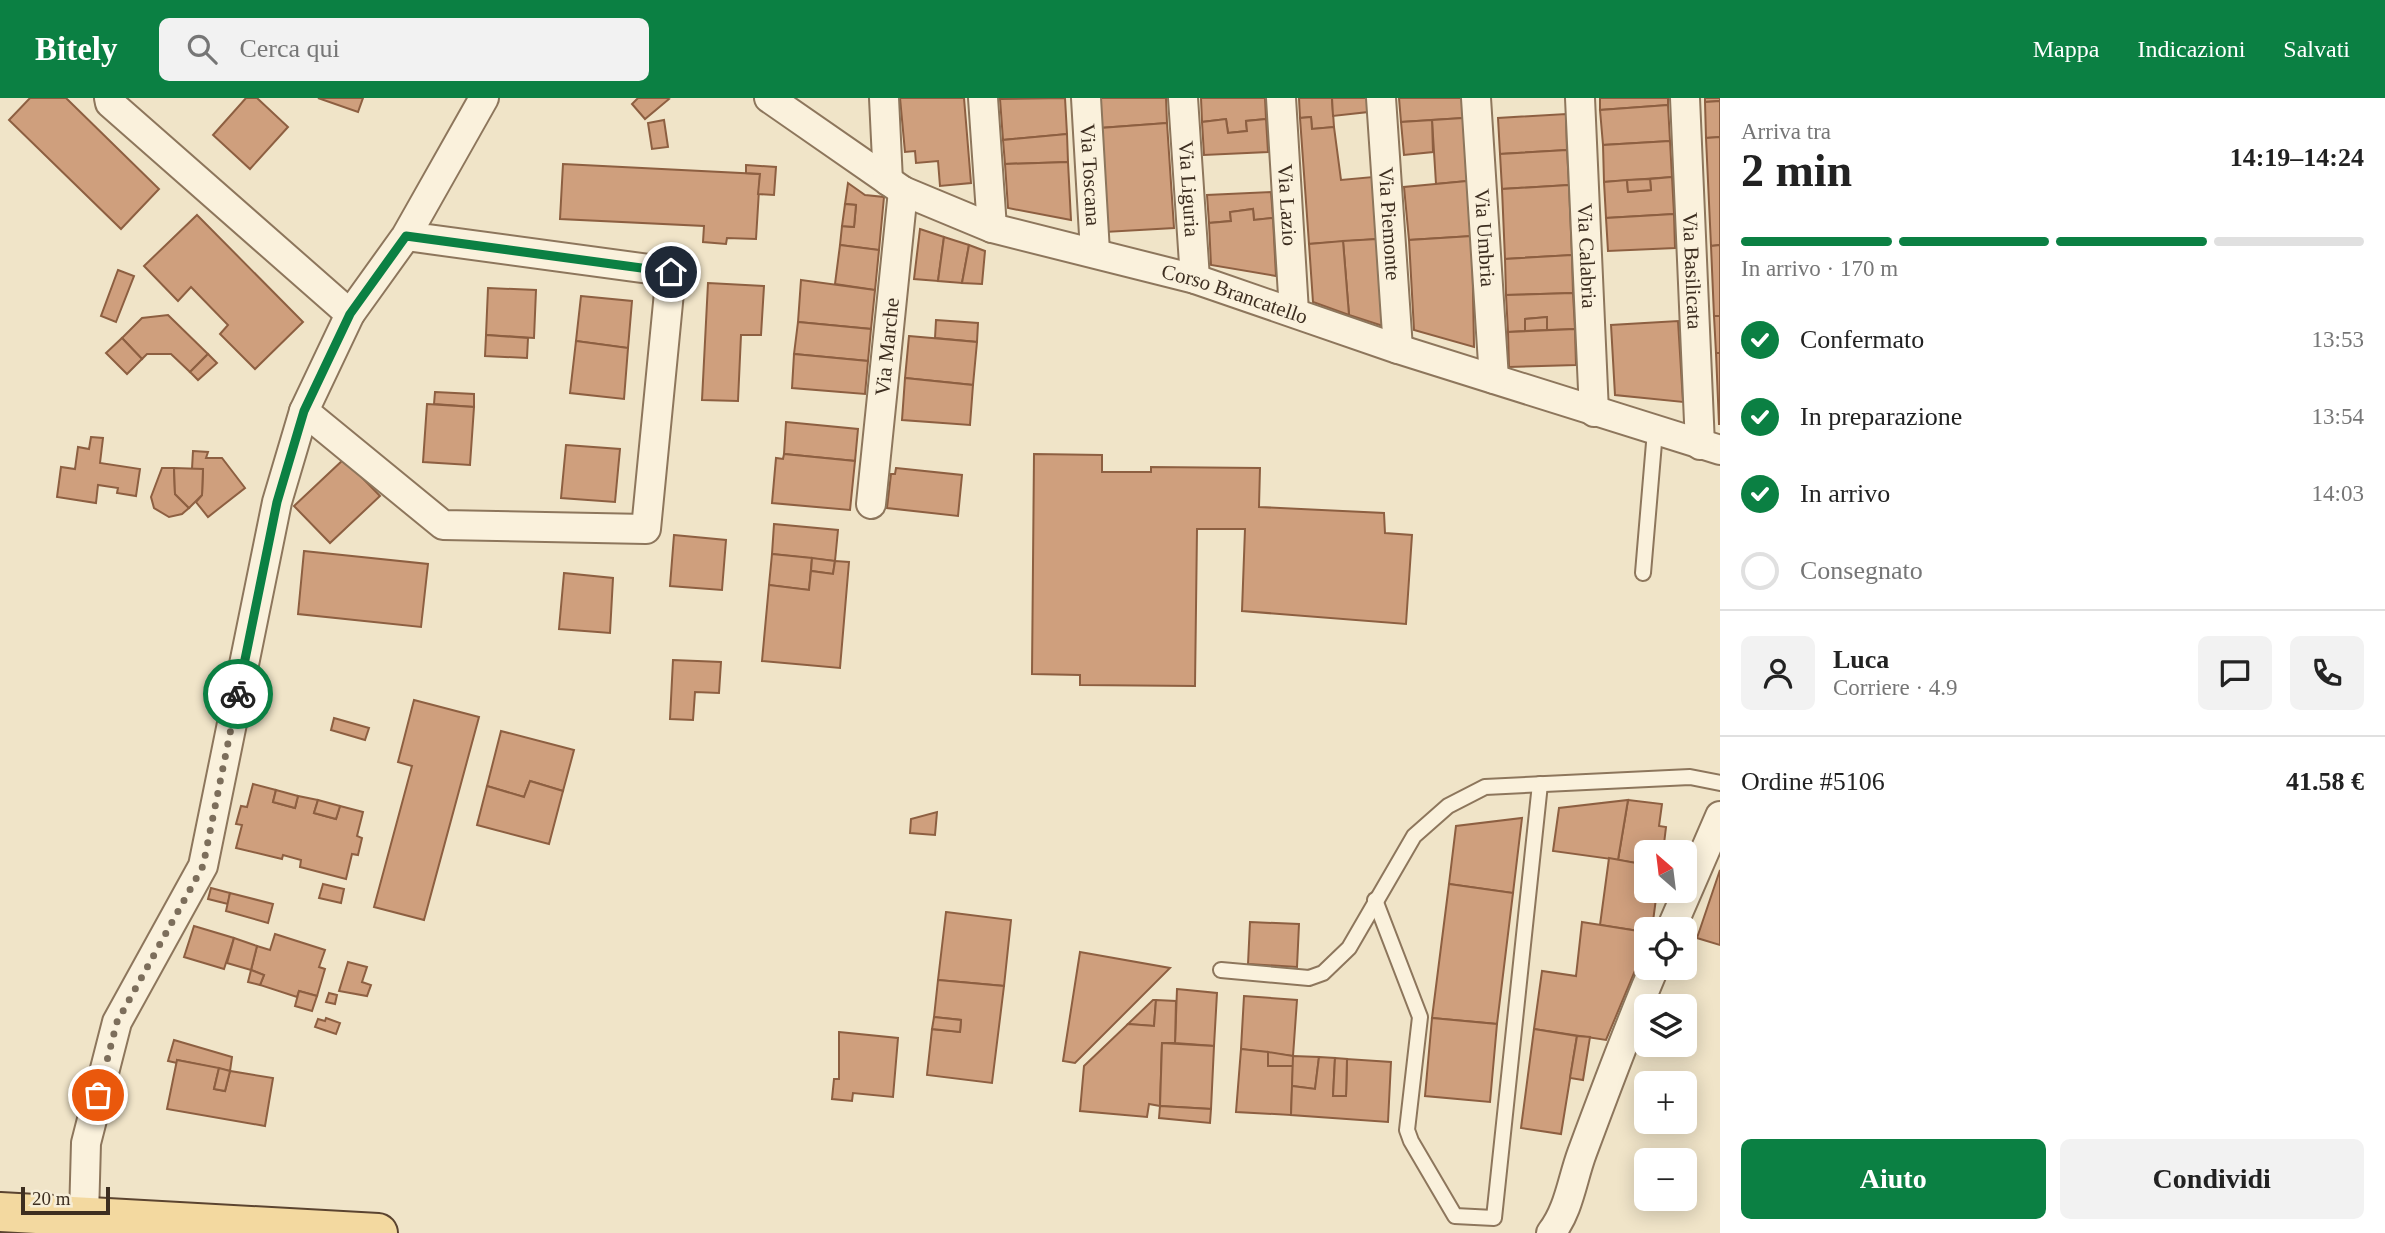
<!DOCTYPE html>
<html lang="it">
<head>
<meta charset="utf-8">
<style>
	:root { --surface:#fff; --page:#f2f2f2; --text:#222; --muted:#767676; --line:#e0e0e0; --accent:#0b8043 }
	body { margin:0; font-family:Georgia,serif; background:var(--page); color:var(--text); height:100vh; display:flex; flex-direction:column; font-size:26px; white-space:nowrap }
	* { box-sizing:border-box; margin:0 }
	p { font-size:23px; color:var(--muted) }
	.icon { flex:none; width:38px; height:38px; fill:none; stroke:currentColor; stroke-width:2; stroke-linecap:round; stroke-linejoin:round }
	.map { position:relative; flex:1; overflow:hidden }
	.sheet { display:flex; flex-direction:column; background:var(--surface); width:665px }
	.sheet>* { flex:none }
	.needle { width:46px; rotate:332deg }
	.tools { position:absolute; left:1634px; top:742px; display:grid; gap:14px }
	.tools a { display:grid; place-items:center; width:63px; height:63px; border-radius:10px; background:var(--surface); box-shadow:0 4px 18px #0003; font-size:35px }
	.scale { position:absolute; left:21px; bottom:18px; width:89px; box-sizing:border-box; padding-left:7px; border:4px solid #3d2e20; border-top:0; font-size:19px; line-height:24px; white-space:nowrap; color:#3d2e20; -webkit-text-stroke:5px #f7eed8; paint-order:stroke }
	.pin { position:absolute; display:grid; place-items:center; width:60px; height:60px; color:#fff; margin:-30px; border:4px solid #fff; border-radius:50%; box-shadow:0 2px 7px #0007 }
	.courier { position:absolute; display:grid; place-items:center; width:70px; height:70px; margin:-35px; border:5px solid #0b8043; border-radius:50%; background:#fff; color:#222; box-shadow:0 2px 9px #0007 }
	.overview em { font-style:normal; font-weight:600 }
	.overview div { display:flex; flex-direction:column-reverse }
	.overview { display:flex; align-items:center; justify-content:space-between; height:119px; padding:0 21px }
	h1 { font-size:46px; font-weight:600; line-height:52px }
	.bar { display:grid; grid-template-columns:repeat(4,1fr); gap:10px 7px; align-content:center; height:84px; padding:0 21px }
	.bar i { height:9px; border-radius:5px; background:var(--line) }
	.bar .current { background:var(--accent) }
	.bar p { grid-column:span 4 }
	.line { display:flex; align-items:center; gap:18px; padding:0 21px; border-top:2px solid var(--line) }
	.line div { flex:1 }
	.round { display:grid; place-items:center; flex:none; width:74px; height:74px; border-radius:10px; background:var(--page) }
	ol { padding:0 21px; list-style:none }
	li { display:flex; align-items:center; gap:21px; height:77px }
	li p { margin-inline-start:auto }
	li .icon { padding:7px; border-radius:50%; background:var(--accent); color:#fff; stroke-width:4 }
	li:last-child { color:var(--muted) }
	li i { width:38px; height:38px; border:4px solid var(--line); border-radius:50% }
	.button { display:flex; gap:14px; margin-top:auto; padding:14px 21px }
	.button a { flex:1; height:80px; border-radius:10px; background:var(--accent); color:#fff; font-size:28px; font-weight:600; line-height:80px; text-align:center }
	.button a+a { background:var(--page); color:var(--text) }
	header { display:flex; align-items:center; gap:42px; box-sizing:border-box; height:98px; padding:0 35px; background:var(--accent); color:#fff }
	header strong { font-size:33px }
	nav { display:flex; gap:38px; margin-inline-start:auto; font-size:24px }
	.search { width:490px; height:63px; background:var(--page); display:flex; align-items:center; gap:18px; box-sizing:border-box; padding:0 24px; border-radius:10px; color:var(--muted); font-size:26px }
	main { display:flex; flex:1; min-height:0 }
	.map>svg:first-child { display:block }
	.building { fill:#cf9f7d; stroke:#8d5f41; stroke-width:2 }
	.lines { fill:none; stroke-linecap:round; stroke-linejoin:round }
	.lane-casing { stroke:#8d765c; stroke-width:18 }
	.street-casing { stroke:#8d765c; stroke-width:32 }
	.primary-casing { stroke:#5b4430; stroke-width:42 }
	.lane { stroke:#faf1dc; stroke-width:14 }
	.street { stroke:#faf1dc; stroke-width:28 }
	.primary { stroke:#f3d9a0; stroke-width:38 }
	.done { stroke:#7c6e5b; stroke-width:7; stroke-dasharray:0 12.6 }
	.route { stroke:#0b8043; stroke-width:9 }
	.labels { text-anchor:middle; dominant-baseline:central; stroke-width:5; stroke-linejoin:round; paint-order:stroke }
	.street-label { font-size:21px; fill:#3d2e20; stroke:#f7eed8 }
</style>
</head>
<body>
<header>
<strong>Bitely</strong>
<div class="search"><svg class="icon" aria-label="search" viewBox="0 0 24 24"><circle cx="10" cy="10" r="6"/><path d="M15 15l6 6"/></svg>Cerca qui</div>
<nav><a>Mappa</a><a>Indicazioni</a><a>Salvati</a></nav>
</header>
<main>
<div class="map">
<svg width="1720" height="1135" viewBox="0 0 1720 1135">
	<rect width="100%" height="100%" fill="#f0e4c8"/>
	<g class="building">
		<polygon points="30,0 66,0 159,91 121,131 9,22"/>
		<polygon points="246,0 257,0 288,29 250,71 213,37"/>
		<polygon points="318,0 363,0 358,14"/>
		<polygon points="638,0 667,0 669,1 645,21 632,6"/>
		<polygon points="900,0 964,0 971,85 940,88 938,63 916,65 915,53 905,54"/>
		<polygon points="1065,0 1067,36 1003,42 1000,1"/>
		<polygon points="1098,0 1166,0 1167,25 1100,30"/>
		<polygon points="1201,0 1265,0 1266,21 1246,23 1247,33 1228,35 1226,21 1202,24"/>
		<polygon points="1299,0 1332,0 1334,29 1312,31 1311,19 1300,20"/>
		<polygon points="1332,0 1367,0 1368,14 1333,18"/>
		<polygon points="1399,0 1462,0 1463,20 1401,24"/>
		<polygon points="1600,0 1668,0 1668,7 1600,12"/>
		<polygon points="1705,0 1720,0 1720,3 1705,4"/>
		<polygon points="1720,3 1720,39 1706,40 1705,4"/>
		<polygon points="1668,7 1670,43 1603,47 1600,12"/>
		<polygon points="1566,16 1567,52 1500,56 1498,20"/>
		<polygon points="1311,19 1312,31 1334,29 1341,82 1373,79 1377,141 1309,146 1300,20"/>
		<polygon points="1463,20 1467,83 1436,86 1432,22"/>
		<polygon points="1226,21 1228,35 1247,33 1246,23 1266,21 1268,54 1204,57 1202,24"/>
		<polygon points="664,22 668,49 652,51 648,25"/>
		<polygon points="1432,22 1433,54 1404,57 1401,24"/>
		<polygon points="1167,25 1174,130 1105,134 1100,30"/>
		<polygon points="1067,36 1068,64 1005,66 1003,42"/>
		<polygon points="1720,39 1720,147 1711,148 1706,40"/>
		<polygon points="1670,43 1672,79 1604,84 1603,47"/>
		<polygon points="1567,52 1569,87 1502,91 1500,56"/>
		<polygon points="1068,64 1071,122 1008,110 1005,66"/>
		<polygon points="563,66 760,76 756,141 727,140 726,146 703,144 704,128 560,121"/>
		<polygon points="746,67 776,69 774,97 758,96 760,76 746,75"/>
		<polygon points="1672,79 1674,116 1606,120 1604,84 1627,82 1628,94 1651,92 1650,81"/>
		<polygon points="1650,81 1651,92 1628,94 1627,82"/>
		<polygon points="1467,83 1472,138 1409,142 1404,89"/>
		<polygon points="848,85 865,97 884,99 879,152 840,147 842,128 854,129 856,107 845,106"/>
		<polygon points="1569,87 1572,157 1505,161 1502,91"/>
		<polygon points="1271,94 1273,120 1254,122 1253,111 1230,114 1231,123 1209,125 1207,97"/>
		<polygon points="845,106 856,107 854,129 842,128"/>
		<polygon points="1253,111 1254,122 1273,120 1276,178 1211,167 1209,125 1231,123 1230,114"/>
		<polygon points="1674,116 1675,150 1608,153 1606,120"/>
		<polygon points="197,117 303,224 255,271 220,236 228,227 191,189 178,203 144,168"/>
		<polygon points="920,131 944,139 938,183 914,181"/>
		<polygon points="1472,138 1474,249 1414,232 1409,142"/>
		<polygon points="944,139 969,147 962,185 938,183"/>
		<polygon points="1377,141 1383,228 1349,217 1343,143"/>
		<polygon points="1343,143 1349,217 1313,204 1309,146"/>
		<polygon points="840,147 879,152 875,192 835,186"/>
		<polygon points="969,147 985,153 982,186 962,185"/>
		<polygon points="1720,147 1720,218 1714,218 1711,148"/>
		<polygon points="1572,157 1573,195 1506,197 1505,161"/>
		<polygon points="118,172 134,178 116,224 101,218"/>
		<polygon points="801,182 875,192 871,231 798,224"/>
		<polygon points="708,185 764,188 761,237 741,237 738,303 702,302"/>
		<polygon points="488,190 536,192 534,240 486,237"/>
		<polygon points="1573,195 1575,231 1547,232 1547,219 1525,221 1525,233 1508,234 1506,197"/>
		<polygon points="581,198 632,203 628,250 576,243"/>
		<polygon points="168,217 208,256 190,274 171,256 147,256 142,261 122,240 142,220"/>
		<polygon points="1714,218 1720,218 1720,255 1716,255"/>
		<polygon points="1547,219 1547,232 1525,233 1525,221"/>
		<polygon points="936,222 978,225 977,244 935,240"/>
		<polygon points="1678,223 1683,304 1615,297 1611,227"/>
		<polygon points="798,224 871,231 868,263 794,256"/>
		<polygon points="1575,231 1576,267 1509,269 1508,234"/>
		<polygon points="486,237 528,240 527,260 485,258"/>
		<polygon points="909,238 977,244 973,287 905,280"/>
		<polygon points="122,240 142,261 127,276 106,255"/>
		<polygon points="576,243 628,250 624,301 570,295"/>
		<polygon points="1716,255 1720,255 1720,326 1719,326"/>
		<polygon points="208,256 217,265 198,282 190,274"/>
		<polygon points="794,256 868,263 865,296 792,290"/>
		<polygon points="905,280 973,287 970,327 902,322"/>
		<polygon points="435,294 474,296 474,309 434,306"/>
		<polygon points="427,306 474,309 470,367 423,364"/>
		<polygon points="786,324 858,331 855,363 784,356"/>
		<polygon points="91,339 103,340 100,365 140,371 136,398 117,395 118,390 98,387 96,405 57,399 61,369 75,371 78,349 89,351"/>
		<polygon points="566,347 620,351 615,404 561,400"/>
		<polygon points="193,353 208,354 206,360 222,360 245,390 208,419 196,404 202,397 203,371 192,371"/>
		<polygon points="784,356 855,363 850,412 772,405 776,360 783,361"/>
		<polygon points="1034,356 1102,357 1102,374 1151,374 1151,369 1260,370 1259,409 1384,415 1385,435 1412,437 1406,526 1242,513 1245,431 1197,431 1195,588 1080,587 1080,577 1032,576"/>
		<polygon points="344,361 380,398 330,445 294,408"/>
		<polygon points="162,370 174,370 175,396 189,410 182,416 169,419 154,410 151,399"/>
		<polygon points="174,370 203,371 202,397 189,410 175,396"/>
		<polygon points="896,370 962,377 958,418 887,410 891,376 895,376"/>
		<polygon points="774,426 838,432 835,463 772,456"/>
		<polygon points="674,437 726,442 722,492 670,488"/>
		<polygon points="304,453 428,466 421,529 298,516"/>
		<polygon points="772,456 812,460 809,492 769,487"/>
		<polygon points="812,460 835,463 833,476 811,473"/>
		<polygon points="835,463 849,464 840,570 762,563 769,487 809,492 811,473 833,476"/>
		<polygon points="564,475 613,480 610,535 559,531"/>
		<polygon points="673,562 721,564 719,595 695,594 693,622 670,621"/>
		<polygon points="414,602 479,619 424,822 374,809 412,668 398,664"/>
		<polygon points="334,620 369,630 365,642 331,632"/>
		<polygon points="501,633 574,652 563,693 530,683 524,699 487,688"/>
		<polygon points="530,683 563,693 549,746 477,727 487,688 524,699"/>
		<polygon points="253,686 276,692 273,704 295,710 298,698 318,702 314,715 336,721 340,708 363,714 357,738 362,740 358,757 352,756 346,781 300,769 301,762 283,757 282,761 236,750 242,727 236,726 241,708 247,709"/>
		<polygon points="276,692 298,698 295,710 273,704"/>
		<polygon points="318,702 340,708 336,721 314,715"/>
		<polygon points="1628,702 1662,706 1659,728 1666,729 1663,754 1647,754 1647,767 1618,762"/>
		<polygon points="1628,702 1618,762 1553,753 1559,710"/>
		<polygon points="937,714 935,737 910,735 911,721"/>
		<polygon points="1522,720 1513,795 1449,786 1456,728"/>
		<polygon points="1609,760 1647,767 1647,793 1657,793 1652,831 1645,831 1645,834 1600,827"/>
		<polygon points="1720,772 1720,847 1697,840"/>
		<polygon points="323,786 344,791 341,805 319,800"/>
		<polygon points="1449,786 1513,795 1497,926 1432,920"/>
		<polygon points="211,790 230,795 228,806 208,801"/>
		<polygon points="230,795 273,806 268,825 226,813"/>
		<polygon points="946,814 1011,822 1004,888 938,882"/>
		<polygon points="1250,824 1299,826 1297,869 1248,866"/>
		<polygon points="1582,824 1645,834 1645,831 1652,831 1647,831 1647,844 1606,942 1534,931 1542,873 1576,878"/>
		<polygon points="194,828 234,840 224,871 184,859"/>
		<polygon points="275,836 325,852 319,869 325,871 317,898 299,893 297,899 260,887 264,877 251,872 257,848 270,852"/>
		<polygon points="234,840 257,848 251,872 227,865"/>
		<polygon points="1080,854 1170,870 1075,965 1063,963"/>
		<polygon points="348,864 367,869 362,884 371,887 367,898 339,893"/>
		<polygon points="251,872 264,877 260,887 248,884"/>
		<polygon points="938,882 1004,888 992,985 927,977 932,931 960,934 961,922 934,919"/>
		<polygon points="1177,891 1217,895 1214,948 1175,945"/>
		<polygon points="299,893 317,898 312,913 295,908"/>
		<polygon points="329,895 337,897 335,906 326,904"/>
		<polygon points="1244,898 1297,902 1293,958 1241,951"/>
		<polygon points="1153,902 1156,902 1154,928 1128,926"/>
		<polygon points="1156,902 1176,903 1175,945 1162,945 1160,1008 1149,1006 1147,1019 1080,1013 1084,968 1128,926 1154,928"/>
		<polygon points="934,919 961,922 960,934 932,931"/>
		<polygon points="326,920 340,925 336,936 315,929 318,921 325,923"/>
		<polygon points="1432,920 1497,926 1490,1004 1425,998"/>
		<polygon points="1534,931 1577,938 1561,1036 1521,1030"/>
		<polygon points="839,934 898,940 893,999 853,995 852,1003 832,1001 834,981 839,981"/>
		<polygon points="1577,938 1590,939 1583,982 1570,980"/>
		<polygon points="174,942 232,959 230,973 177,962 177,965 168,963"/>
		<polygon points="1162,945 1214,948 1211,1011 1160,1008"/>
		<polygon points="1241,951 1268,954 1268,968 1293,968 1291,1017 1236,1014"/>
		<polygon points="1268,954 1293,958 1293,968 1268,968"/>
		<polygon points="1293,958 1319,959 1315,991 1292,988"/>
		<polygon points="1319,959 1335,960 1333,998 1346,998 1347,961 1391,964 1388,1024 1291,1017 1292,988 1315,991"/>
		<polygon points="1335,960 1347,961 1346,998 1333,998"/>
		<polygon points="177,962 219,970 214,991 225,993 230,973 273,980 265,1028 167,1011"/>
		<polygon points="219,970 230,973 225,993 214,991"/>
		<polygon points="1160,1008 1211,1011 1210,1025 1159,1020"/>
	</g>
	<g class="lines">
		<defs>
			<g id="lane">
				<polyline points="1643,475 1655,333"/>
				<polyline points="1375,802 1420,919 1407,1032 1411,1043 1455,1118 1494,1120 1540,686"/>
				<polyline points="1221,872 1309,880 1323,875 1349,850 1414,738 1448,708 1485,689 1690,679 1720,685"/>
			</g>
			<g id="street">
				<polyline points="109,0 110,5 350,216"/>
				<path id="s1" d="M 769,0 L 903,93 L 992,130 L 1195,181 L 1398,251 L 1720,352"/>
				<polyline points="884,0 888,83"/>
				<polyline points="983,0 992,130"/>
				<path id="s2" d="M 1086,0 L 1095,154"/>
				<path id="s3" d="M 1183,0 L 1195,181"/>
				<path id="s4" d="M 1281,0 L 1294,214"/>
				<path id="s5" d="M 1381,0 L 1398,251"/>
				<path id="s6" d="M 1476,0 L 1494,281"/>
				<path id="s7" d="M 1580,0 L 1594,314"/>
				<path id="s8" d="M 1685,0 L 1700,347"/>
				<polyline points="406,138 671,174 646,431 443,427 304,313 350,216 406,138 484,0"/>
				<path id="s9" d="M 871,406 L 903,93"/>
				<polyline points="1671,831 1720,718"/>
				<polyline points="84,1118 86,1045 117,924 203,768 277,404 304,313"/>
				<path d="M 1551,1135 C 1569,1112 1572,1082 1582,1055 C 1605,993 1628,931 1654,870"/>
			</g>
			<polyline id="primary" points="0,1114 378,1135"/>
		</defs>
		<use href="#lane" class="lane-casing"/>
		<use href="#street" class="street-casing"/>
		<use href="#primary" class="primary-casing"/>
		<use href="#lane" class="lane"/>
		<use href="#street" class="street"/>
		<use href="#primary" class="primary"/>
	</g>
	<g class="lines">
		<polyline class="done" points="98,997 117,924 203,768 238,596"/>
		<polyline class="route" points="238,596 277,404 304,313 350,216 406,138 671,174"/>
	</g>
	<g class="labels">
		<g class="street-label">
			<text stroke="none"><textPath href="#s2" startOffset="77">Via Toscana</textPath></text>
			<text stroke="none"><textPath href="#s3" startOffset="91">Via Liguria</textPath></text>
			<text stroke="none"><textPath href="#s4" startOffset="107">Via Lazio</textPath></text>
			<text stroke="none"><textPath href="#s5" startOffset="126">Via Piemonte</textPath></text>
			<text stroke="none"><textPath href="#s6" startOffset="140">Via Umbria</textPath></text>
			<text stroke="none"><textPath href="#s7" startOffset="158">Via Calabria</textPath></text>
			<text stroke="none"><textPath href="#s8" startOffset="173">Via Basilicata</textPath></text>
			<text stroke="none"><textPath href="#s1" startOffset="511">Corso Brancatello</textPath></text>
			<text stroke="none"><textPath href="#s9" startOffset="158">Via Marche</textPath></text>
		</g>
	</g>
</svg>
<div class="tools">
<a><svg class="needle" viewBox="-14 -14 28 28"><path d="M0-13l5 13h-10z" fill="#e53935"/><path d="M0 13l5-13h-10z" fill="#767676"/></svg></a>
<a><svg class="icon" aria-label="locate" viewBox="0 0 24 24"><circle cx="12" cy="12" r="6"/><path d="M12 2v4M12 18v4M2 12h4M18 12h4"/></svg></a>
<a><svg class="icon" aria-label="layers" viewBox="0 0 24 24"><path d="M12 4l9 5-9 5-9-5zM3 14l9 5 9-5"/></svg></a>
<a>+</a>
<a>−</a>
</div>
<div class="scale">20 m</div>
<div class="pin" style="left:98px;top:997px;background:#ea580c"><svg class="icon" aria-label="bag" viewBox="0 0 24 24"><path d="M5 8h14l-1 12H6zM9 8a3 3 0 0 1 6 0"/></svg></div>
<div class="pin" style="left:671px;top:174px;background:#1f2937"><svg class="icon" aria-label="home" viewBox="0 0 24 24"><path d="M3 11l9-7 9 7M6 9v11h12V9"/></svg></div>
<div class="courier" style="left:238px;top:596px"><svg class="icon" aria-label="bike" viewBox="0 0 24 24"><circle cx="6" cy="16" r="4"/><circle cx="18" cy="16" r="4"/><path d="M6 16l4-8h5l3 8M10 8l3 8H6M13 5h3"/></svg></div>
</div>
<section class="sheet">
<div class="overview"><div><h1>2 min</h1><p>Arriva tra</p></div><em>14:19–14:24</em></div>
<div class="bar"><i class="current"></i><i class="current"></i><i class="current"></i><i></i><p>In arrivo · 170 m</p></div>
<ol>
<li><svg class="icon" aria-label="check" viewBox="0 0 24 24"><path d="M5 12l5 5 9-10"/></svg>Confermato<p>13:53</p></li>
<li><svg class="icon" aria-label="check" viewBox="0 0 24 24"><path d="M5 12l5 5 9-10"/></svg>In preparazione<p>13:54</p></li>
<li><svg class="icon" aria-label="check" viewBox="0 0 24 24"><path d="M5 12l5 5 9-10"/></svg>In arrivo<p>14:03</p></li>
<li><i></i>Consegnato</li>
</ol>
<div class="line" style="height:126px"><a class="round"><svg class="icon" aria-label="person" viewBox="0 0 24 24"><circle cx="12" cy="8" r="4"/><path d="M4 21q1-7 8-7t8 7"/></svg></a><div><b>Luca</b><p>Corriere · 4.9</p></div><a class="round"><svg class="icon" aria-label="chat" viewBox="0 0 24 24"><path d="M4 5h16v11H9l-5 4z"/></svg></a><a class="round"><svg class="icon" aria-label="phone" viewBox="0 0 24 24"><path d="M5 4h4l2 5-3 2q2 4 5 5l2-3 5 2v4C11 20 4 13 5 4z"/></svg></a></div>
<div class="line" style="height:91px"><div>Ordine #5106</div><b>41.58 €</b></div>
<div class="button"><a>Aiuto</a><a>Condividi</a></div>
</section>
</main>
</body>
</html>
